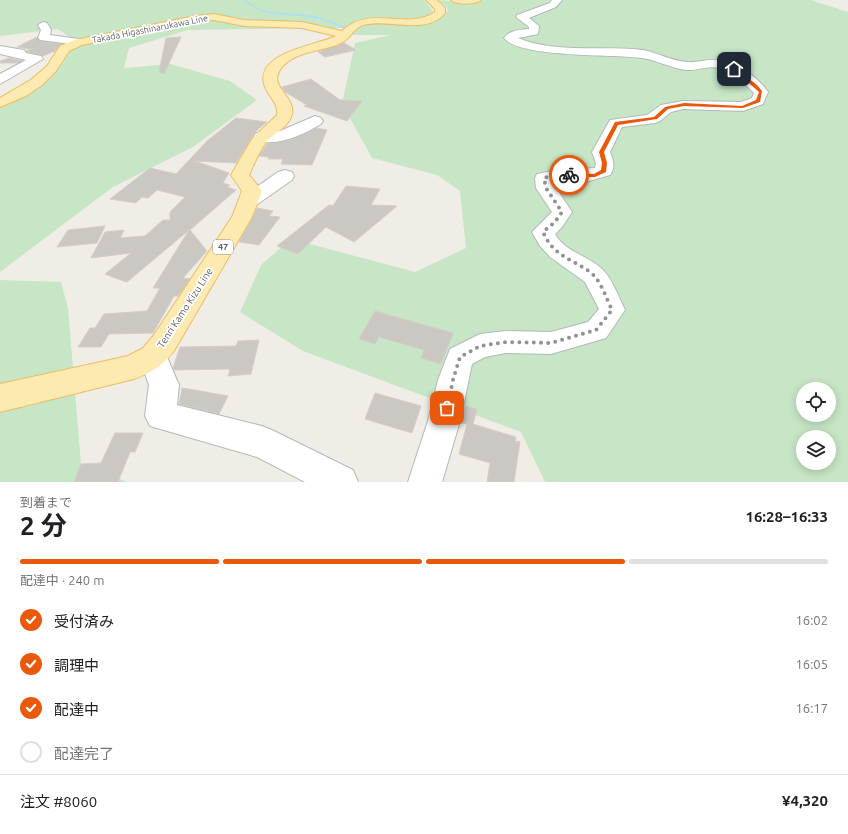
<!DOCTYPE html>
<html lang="ja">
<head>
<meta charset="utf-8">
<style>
	:root { --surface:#fff; --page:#f2f2f2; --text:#202124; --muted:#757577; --line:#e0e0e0; --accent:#ea580c }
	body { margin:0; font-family:Ubuntu,"Noto Sans JP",sans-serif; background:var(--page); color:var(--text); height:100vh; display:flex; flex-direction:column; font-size:15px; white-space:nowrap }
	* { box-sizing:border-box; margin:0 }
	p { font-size:13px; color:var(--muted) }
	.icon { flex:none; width:22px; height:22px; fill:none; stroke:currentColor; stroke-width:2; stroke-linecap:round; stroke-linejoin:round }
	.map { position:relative; height:482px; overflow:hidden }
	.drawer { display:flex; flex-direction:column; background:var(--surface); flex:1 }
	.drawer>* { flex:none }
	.controls { position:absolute; left:796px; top:382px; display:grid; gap:8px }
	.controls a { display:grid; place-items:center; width:40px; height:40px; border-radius:50%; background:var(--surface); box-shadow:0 2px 10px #0003; font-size:20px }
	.pin { position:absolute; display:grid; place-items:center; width:34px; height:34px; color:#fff; margin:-17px; border-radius:8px; box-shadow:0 2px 6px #0006 }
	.courier { position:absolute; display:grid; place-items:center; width:40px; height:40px; margin:-20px; border:3px solid #ea580c; border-radius:50%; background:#fff; color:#222; box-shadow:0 1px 5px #0007 }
	.summary em { font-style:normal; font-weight:700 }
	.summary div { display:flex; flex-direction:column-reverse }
	.summary { display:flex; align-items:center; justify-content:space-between; height:68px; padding:0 20px }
	h1 { font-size:26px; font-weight:700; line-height:30px }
	.bar { display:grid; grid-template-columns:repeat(4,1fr); gap:6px 4px; align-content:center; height:48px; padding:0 20px }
	.bar i { height:5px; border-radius:3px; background:var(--line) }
	.bar .active { background:var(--accent) }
	.bar p { grid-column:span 4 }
	.line { display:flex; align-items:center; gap:10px; padding:0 20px; border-top:1px solid var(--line) }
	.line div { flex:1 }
	ol { padding:0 20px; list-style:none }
	li { display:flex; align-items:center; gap:12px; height:44px }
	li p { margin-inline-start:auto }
	li .icon { padding:4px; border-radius:50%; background:var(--accent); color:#fff; stroke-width:4 }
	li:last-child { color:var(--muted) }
	li i { width:22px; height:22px; border:2px solid var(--line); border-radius:50% }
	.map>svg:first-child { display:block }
	.green { fill:#c7e6c5; fill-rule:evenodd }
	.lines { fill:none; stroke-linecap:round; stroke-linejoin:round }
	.stream { fill:#abdefb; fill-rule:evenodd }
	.building { fill:#cbc8c4; stroke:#d4cec5 }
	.minor-casing { stroke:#b4b7bb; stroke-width:2 }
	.major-casing { stroke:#ecbc64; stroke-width:2 }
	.minor { fill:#fff; fill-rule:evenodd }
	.major { fill:#fceab0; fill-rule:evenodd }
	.route { fill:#ea580c }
	.done { stroke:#919393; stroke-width:4; stroke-dasharray:0 7.2 }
	.labels { text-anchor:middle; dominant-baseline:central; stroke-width:3.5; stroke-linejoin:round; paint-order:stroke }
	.far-street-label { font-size:9px; fill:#5e6266; stroke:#fff }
	.shield { fill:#fff; stroke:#8e9194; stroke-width:1 }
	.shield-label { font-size:9px; font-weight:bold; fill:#5e6266 }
	.street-label { font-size:10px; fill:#5e6266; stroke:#fff }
</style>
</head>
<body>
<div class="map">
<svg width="848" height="482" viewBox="0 0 848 482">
	<rect width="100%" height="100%" fill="#f0ede7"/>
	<g class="green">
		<polygon points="0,0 424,0 433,11 428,16 419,18 376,18 357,20 349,26 342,28 328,28 304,24 246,22 217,16 76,41 58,29 0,36"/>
		<path d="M 438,0 L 469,3 L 484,0 L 811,0 L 848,12 L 848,482 L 545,482 L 521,432 L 303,351 L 240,312 L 261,265 L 291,239 L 415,272 L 466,248 L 460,191 L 437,175 L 372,158 L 342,104 L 355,43 L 391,35 L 350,35 L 364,25 L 440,18 L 448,11 L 447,7 ZM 803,389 L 829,389 L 829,415 L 803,415 ZM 803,437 L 829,437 L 829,463 L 803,463 Z"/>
		<path d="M 203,19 L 241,25 L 310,28 L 188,30 L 129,48 L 124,68 L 170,64 L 230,81 L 257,100 L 193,147 L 113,187 L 0,272 L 0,106 C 35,90 52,84 71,49 L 74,46 Z"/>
		<polygon points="0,280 61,282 68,308 81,464 127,482 0,482"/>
	</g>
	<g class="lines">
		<path class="stream" d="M 243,0 L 245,0 L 254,6 L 263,10 L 271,12 L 315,16 L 328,20 L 346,28 L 344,29 C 335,25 325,19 315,18 C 287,13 267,19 243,0 Z"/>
	</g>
	<g class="building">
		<polygon points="37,37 40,41 61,44 55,51 43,56 26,51 31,49 17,47"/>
		<polygon points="181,37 164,74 159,72 166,38"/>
		<polygon points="344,43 356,50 325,57 318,52"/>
		<polygon points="9,58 22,61 18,63 0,63 0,61"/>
		<polygon points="311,79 340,100 362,101 347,121 304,106 307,105 285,92 282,87"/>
		<polygon points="236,118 267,122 255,132 236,163 195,161 229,173 223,183 230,185 227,187 236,190 190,230 207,251 183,278 190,279 178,296 174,296 153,333 109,334 101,347 78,347 90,328 95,328 104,314 147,311 160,288 153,288 189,230 127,282 112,277 105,274 131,253 91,258 105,232 124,230 120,238 145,236 163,220 170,220 170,212 185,197 157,190 148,198 142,197 136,203 110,199 150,168 176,174 207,141"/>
		<polygon points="317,128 327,130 312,165 281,164 283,159 268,159 269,157 259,156 267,144 290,140"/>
		<polygon points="346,186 380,189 371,205 397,206 354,242 326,227 298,254 277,246 329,205 333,206"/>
		<polygon points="257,208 273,211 269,216 280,217 259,245 239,242"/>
		<polygon points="105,226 97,243 57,247 68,230"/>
		<polygon points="375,311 453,333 441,364 421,358 424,350 379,337 375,344 359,339"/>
		<polygon points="259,340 251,374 228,376 230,369 174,370 173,368 180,347 236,346 238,341"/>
		<polygon points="182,388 189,389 228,396 219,414 179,404"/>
		<polygon points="375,393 421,406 412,433 365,419"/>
		<polygon points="465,406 477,409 473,424 516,437 515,441 520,442 514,482 487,482 490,463 459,454 467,424 461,423"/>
		<polygon points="115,433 143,433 135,452 130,452 118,482 74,482 81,464 101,463"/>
	</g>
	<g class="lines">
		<defs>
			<g id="minor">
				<path d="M 552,0 L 562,0 L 556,7 L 529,18 L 539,26 L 538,34 L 518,38 C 555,54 604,45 643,50 C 658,53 672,61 687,62 C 697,63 707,59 717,60 C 736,62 758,77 768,92 L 763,104 L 743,111 L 683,109 L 671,112 L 660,121 L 655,123 L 622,127 L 610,152 C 613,160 616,167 610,175 L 589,181 L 554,182 L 556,188 L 572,212 L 562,227 L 555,234 C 565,252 587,255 602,269 C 613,280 618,296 625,310 L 606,338 L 551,354 L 506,353 L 485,357 L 472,364 L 460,421 L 442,482 L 408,482 L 428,421 L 438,380 L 450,349 L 480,334 L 506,331 L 551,332 L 588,322 L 599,309 L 585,282 L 550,257 L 540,246 L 532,232 L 552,212 L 536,188 L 535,178 L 537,174 L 552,171 L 595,168 L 596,163 L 592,152 L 610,120 L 647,115 L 661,105 L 683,101 L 741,102 L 752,98 L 754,93 C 745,84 732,71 719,68 C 708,65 697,71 686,70 C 670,68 657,60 642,58 C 616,54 519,58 504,38 C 510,30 519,30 529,29 L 529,27 L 516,17 L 517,15 L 550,3 Z"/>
				<polygon points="43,22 47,23 51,30 50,35 79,39 85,42 79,45 40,40 38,38 41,30 38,25"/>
				<polygon points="0,46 24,50 26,53 41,56 43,59 0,84 0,74 26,60 0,54"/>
				<path d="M 315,116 L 321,118 L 323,121 L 321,124 C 301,136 279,146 256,141 L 254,137 L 256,133 L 280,131 Z"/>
				<polygon points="285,170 292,172 294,176 292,180 256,205 249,207 242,205 239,201 242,197 278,172"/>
				<polygon points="153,344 163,348 179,385 177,405 262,426 274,431 353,470 358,482 305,482 257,457 150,426 145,416 149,385 139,356 143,348"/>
			</g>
			<g id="major">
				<path d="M 426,0 L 437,0 L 445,8 L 445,13 C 427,36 387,18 363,25 C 354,28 351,37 343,42 C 324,52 297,50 282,67 C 266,86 296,96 292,114 C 289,127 274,133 266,142 C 259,152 254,164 249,175 L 262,191 L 252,217 L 174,351 C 163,365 151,373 134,379 L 0,412 L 0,384 L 128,356 L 143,348 L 154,335 L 232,217 L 242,191 L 231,175 L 252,139 L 277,115 C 279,102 267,96 264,84 C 256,52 318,45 336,36 L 302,28 L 244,26 L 214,20 L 195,22 L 82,45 L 69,51 L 56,71 L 42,85 L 26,96 L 0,107 L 0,98 L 32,79 L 47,66 L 60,46 L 75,40 L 195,16 L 214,14 L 244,20 L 302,22 L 342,31 C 370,4 407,31 435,12 L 435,9 Z"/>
				<path d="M 451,0 L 481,0 C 475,5 457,5 451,0 Z"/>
			</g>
		</defs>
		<use href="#minor" class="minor-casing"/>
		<use href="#major" class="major-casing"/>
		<use href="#minor" class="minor"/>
		<use href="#major" class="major"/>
	</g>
	<polygon class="route" points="732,68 735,68 757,85 762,91 760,102 743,108 684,106 668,109 657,119 618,125 604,152 607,163 606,172 595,177 569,177 566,175 569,173 594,174 601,170 602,163 599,152 615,122 654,117 665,107 684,103 742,106 756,100 759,92"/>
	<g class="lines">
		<path class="done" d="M 447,408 L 453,380 L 460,357 L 480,346 L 506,342 L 551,343 L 596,330 L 612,310 C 606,298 601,280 590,272 C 571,258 554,257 543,232 L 555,222 L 562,212 L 546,188 L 544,178 L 553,175 L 569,175"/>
	</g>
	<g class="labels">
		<g class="far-street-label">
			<text transform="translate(150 29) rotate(-11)">Takada Higashinarukawa Line</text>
		</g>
		<rect class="shield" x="213" y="240" width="20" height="14" rx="3"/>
		<g class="shield-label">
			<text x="223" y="247">47</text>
		</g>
		<g class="street-label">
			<text transform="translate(185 308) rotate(-57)">Tenri Kamo Kizu Line</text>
		</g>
	</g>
</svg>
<div class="controls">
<a><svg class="icon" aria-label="locate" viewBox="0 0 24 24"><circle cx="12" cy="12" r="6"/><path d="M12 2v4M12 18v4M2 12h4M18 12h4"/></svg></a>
<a><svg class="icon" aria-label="layers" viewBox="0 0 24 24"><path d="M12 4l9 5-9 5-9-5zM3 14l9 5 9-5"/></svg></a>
</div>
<div class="pin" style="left:447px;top:408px;background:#ea580c"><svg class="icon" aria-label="bag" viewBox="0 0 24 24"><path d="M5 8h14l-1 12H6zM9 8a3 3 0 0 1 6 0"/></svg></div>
<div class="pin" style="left:734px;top:69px;background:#1f2937"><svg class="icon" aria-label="home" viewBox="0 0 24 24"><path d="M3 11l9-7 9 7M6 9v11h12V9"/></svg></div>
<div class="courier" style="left:569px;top:175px"><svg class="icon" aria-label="bike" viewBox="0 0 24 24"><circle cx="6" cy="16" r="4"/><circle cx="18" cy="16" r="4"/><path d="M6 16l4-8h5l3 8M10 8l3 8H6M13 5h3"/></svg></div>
</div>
<section class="drawer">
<div class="summary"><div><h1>2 分</h1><p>到着まで</p></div><em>16:28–16:33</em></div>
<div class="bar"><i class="active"></i><i class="active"></i><i class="active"></i><i></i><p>配達中 · 240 m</p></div>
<ol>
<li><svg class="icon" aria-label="check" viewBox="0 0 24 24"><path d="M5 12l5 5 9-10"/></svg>受付済み<p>16:02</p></li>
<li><svg class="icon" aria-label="check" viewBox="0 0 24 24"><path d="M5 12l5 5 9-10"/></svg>調理中<p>16:05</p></li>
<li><svg class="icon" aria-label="check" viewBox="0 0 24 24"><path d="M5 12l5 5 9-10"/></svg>配達中<p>16:17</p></li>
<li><i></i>配達完了</li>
</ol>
<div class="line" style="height:52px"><div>注文 #8060</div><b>¥4,320</b></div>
</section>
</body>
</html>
